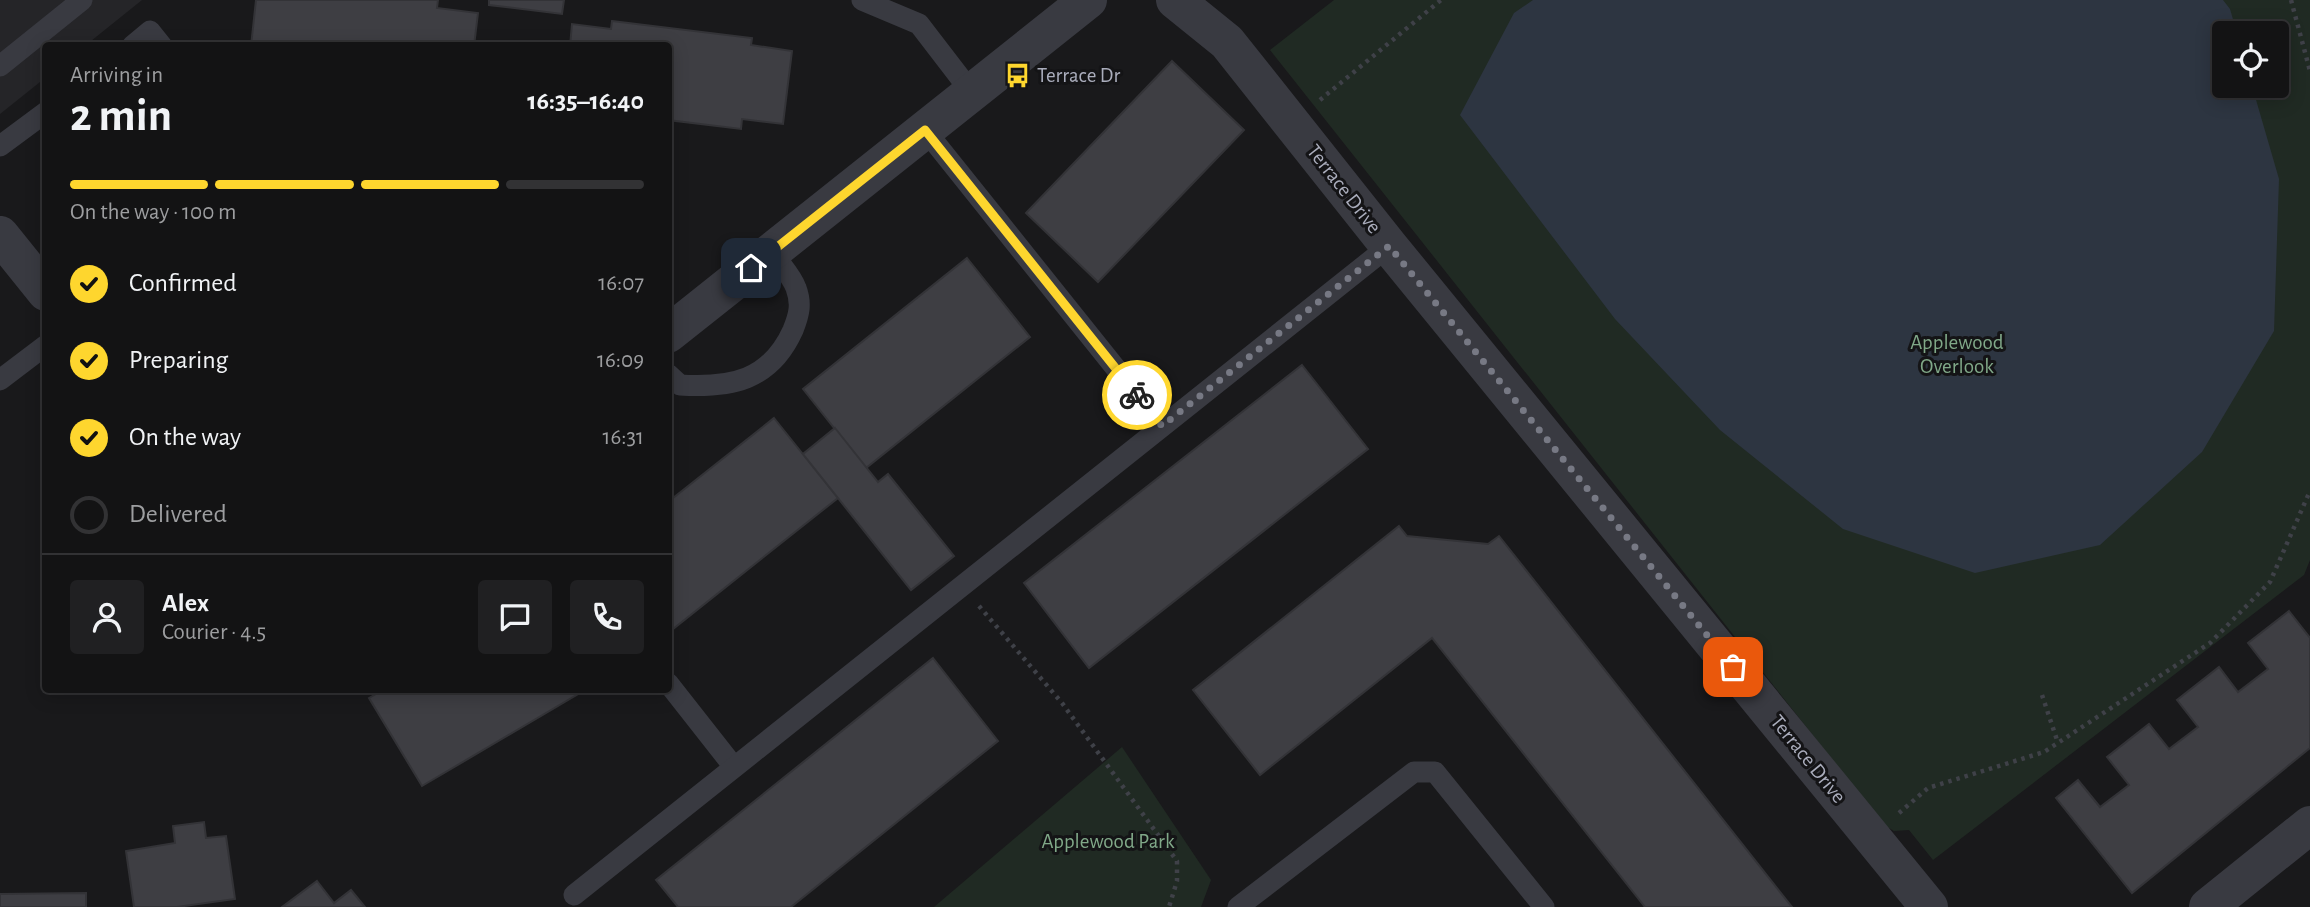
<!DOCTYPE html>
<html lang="en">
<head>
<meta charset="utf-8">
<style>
	:root { --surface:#131314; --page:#202022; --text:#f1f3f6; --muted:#9d9ea0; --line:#323234; --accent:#fed62e }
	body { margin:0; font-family:"Alegreya Sans",sans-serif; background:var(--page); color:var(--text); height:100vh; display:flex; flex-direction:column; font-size:26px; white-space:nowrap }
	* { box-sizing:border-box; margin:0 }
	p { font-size:23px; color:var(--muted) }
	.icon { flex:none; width:38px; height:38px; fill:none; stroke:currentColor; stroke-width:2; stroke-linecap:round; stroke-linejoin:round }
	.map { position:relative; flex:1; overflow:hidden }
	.drawer { position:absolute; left:42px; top:42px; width:630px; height:651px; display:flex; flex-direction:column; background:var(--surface); border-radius:7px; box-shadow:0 4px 18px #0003,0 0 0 2px var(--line) }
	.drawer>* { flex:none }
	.buttons { position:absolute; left:2212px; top:21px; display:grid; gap:14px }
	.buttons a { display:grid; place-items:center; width:77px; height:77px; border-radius:7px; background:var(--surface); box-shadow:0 4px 18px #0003,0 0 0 2px var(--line); font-size:35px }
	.pin { position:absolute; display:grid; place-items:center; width:60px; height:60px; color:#fff; margin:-30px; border-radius:14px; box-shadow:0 4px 10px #0006 }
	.courier { position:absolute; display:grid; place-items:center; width:70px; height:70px; margin:-35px; border:5px solid #fed62e; border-radius:50%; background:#fff; color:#222; box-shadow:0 2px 9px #0007 }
	.overview em { font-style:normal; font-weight:700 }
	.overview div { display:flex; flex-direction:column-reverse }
	.overview { display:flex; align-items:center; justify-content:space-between; height:119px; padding:0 28px }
	h1 { font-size:46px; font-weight:700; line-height:52px }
	.bar { display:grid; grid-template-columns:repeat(4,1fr); gap:10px 7px; align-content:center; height:84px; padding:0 28px }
	.bar i { height:9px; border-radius:5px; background:var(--line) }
	.bar .on { background:var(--accent) }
	.bar p { grid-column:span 4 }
	.line { display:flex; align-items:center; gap:18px; padding:0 28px; border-top:2px solid var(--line) }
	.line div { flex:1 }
	.round { display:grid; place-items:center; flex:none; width:74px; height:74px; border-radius:7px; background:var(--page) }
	ol { padding:0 28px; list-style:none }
	li { display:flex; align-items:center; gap:21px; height:77px }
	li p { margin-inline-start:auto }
	li .icon { padding:7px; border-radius:50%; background:var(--accent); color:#111; stroke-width:4 }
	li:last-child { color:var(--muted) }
	li i { width:38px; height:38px; border:4px solid var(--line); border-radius:50% }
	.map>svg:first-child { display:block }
	.built { fill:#252528 }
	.green { fill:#202a23; fill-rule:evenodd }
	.water { fill:#2d3541 }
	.building { fill:#3e3e43; stroke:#333337; stroke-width:2 }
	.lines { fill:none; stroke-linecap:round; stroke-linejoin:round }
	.path { stroke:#3f4148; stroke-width:4.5; stroke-dasharray:3.5 5; stroke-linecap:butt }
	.service { stroke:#393a41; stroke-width:21 }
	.minor { stroke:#393a41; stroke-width:38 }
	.done { stroke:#777984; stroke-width:7; stroke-dasharray:0 12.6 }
	.route { stroke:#fed62e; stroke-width:9 }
	.labels { text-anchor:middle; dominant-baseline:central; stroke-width:6; stroke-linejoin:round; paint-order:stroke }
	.poi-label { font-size:21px; fill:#aaadbc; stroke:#141416; text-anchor:start }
	.street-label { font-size:21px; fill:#aaadbc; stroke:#141416 }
	.park-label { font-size:21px; fill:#80a888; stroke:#141416 }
</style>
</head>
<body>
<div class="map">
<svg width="2310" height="907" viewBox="0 0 2310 907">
	<rect width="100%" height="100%" fill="#19191b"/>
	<polygon class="built" points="0,0 142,0 86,45 46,46 45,78 0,114"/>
	<g class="green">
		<path d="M 1334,0 L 2310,0 L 2310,560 L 2304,575 L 1933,860 L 1909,830 L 1894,831 L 1884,825 L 1270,50 ZM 2224,33 L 2277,33 L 2277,86 L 2224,86 Z"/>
		<polygon points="1122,747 1211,880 1201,907 934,907"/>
	</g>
	<polygon class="water" points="1533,0 2223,0 2230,9 2237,33 2224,33 2224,86 2252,86 2279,179 2274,331 2202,452 2100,545 1975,573 1843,529 1720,430 1615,319 1460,115 1514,13"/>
	<g class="building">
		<polygon points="256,0 438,0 437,8 478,13 474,46 251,46"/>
		<polygon points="489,0 564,0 562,14 489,5"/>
		<polygon points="612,21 752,38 751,45 792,51 783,124 742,119 741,129 668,120 668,46 570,46 572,24 611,29"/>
		<polygon points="1172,61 1244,130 1098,282 1026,213"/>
		<polygon points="967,258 1030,337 866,468 803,389"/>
		<polygon points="1302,365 1368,449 1089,668 1024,583"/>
		<polygon points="774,418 838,498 673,629 668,623 668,502"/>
		<polygon points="835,428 878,482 888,474 954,556 911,590 803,454"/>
		<polygon points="1399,526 1407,536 1488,544 1499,536 1792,907 1645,907 1432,638 1260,775 1193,690"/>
		<polygon points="2289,611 2310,638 2310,748 2132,893 2056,798 2078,780 2100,807 2129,785 2107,757 2149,724 2169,749 2198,727 2177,700 2219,667 2238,692 2268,669 2248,643"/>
		<polygon points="933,658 998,741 791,907 678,907 656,880"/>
		<polygon points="383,690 585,690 422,786 369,698"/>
		<polygon points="204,822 206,838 226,836 235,899 177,907 134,907 126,851 175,843 173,826"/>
		<polygon points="317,881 334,903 351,890 365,907 282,907"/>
		<polygon points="86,893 86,907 0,907 0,894"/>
	</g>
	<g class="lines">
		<g class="path">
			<polyline points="2291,0 2310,71"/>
			<polyline points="1320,100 1441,0"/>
			<polyline points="979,606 1062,703 1177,861 1177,881 1169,907"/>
			<polyline points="2042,695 2058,743"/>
			<polyline points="1899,813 1928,788 2044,752 2210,643 2270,582 2310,491"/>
		</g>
		<g class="service">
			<polyline points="862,0 919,24 972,93"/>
			<polyline points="132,46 150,31 162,46"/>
			<polyline points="0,66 82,0"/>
			<polyline points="925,130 1162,426"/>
			<polyline points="0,146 46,112"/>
			<path d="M 668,374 L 680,385 C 731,388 770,381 793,330 C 799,315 802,304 796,288 C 792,276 779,263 772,252"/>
			<polyline points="0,380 46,345"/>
			<polyline points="668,683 734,767"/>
			<polyline points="574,895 1389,246"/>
			<polyline points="1238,907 1414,772 1435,772 1544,907"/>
		</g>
		<g class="minor">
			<polyline points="1175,0 1227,42 1389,246 1929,907"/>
			<polyline points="0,235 46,292"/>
			<polyline points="668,334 1088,0"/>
			<polyline points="2208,907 2310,825"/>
		</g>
	</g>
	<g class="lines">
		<polyline class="done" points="1137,395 1162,426 1389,246 1733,667"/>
		<polyline class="route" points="751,268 925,130 1137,395"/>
	</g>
	<defs>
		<symbol id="bus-bare" viewBox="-9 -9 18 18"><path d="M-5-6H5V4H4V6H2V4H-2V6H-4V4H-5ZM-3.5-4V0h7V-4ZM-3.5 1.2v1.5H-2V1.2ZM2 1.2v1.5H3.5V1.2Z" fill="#fed62e" stroke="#141416" stroke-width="2.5" paint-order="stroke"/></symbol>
	</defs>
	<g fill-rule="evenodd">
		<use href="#bus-bare" x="1000" y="58" width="35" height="35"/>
	</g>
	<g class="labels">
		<g class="poi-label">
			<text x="1037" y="75">Terrace Dr</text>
		</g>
		<g class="street-label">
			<text transform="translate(1344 189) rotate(52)">Terrace Drive</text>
			<text transform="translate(1808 759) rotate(51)">Terrace Drive</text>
		</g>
		<g class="park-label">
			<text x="1957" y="342">Applewood<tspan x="1957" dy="24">Overlook</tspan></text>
			<text x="1108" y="841">Applewood Park</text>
		</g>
	</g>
</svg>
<div class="buttons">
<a><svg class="icon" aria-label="locate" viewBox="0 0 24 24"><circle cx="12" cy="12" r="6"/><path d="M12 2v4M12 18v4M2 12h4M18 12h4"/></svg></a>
</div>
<div class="pin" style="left:1733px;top:667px;background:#ea580c"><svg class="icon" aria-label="bag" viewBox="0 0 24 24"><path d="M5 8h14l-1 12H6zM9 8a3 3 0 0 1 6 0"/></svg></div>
<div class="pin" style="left:751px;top:268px;background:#1f2937"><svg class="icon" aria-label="home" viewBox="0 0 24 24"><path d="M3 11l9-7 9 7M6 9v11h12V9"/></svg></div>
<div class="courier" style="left:1137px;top:395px"><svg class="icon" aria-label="bike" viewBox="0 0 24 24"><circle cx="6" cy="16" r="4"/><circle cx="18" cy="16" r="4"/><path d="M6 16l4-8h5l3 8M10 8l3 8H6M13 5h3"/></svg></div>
<section class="drawer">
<div class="overview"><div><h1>2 min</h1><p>Arriving in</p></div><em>16:35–16:40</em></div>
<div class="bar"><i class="on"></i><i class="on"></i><i class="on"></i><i></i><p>On the way · 100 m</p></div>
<ol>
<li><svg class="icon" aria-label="check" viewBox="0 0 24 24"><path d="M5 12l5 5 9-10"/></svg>Confirmed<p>16:07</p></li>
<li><svg class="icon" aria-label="check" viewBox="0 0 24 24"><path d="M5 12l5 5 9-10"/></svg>Preparing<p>16:09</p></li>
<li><svg class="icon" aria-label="check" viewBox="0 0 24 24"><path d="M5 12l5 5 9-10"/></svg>On the way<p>16:31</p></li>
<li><i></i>Delivered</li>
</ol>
<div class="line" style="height:126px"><a class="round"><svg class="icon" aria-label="person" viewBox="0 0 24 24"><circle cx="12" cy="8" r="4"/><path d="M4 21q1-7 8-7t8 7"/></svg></a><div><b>Alex</b><p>Courier · 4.5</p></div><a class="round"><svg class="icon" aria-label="chat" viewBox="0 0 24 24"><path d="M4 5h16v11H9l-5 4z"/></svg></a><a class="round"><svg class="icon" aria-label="phone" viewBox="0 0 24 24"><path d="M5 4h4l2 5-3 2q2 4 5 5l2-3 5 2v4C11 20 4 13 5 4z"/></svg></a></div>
</section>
</div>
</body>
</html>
